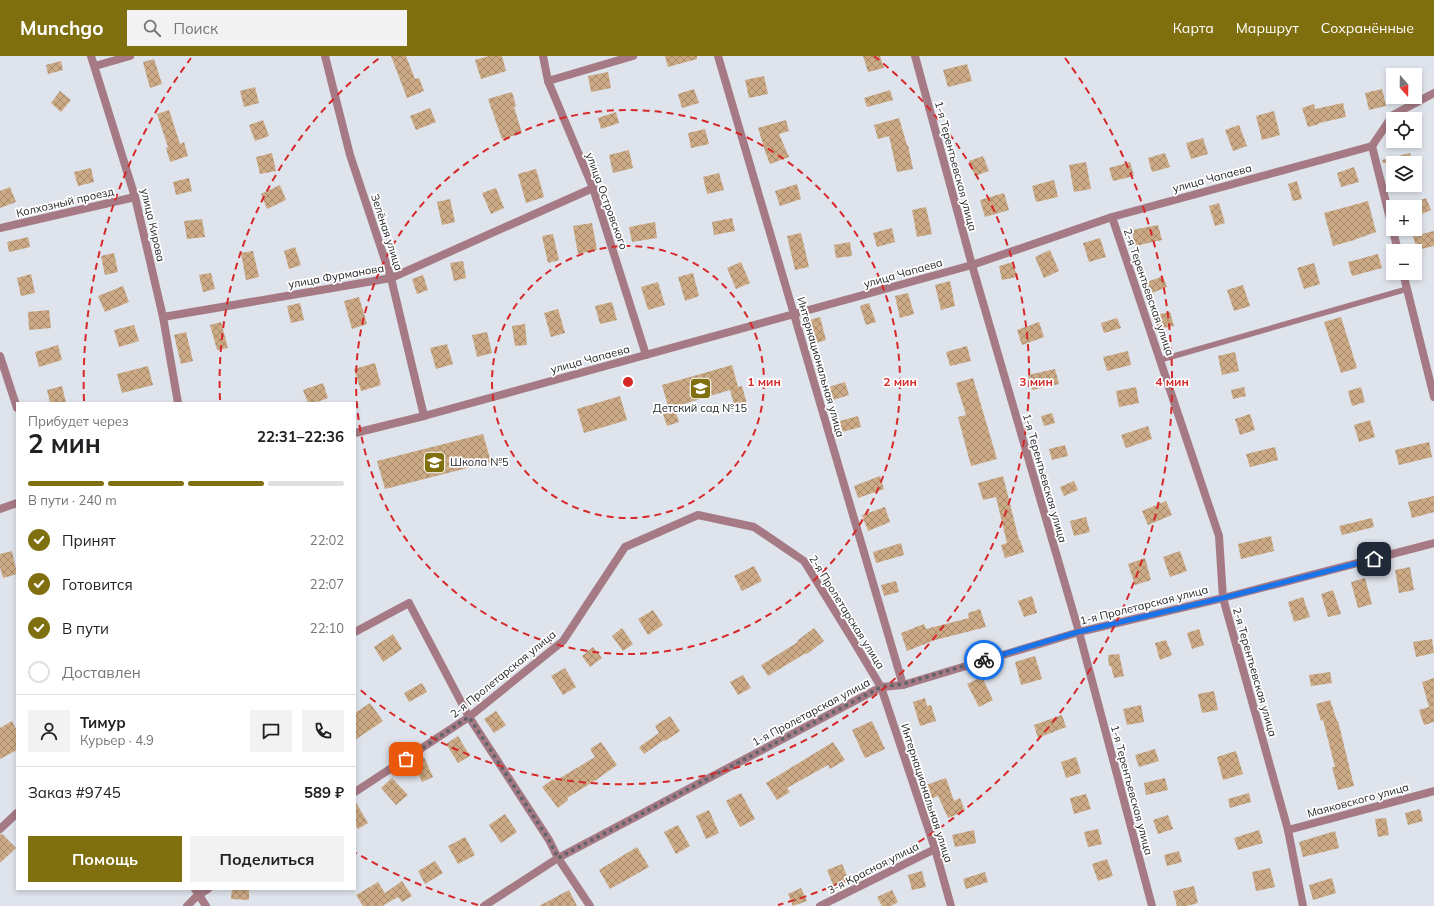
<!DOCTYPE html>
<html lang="ru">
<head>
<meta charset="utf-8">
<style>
	:root { --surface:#fff; --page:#f2f2f2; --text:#202124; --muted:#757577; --line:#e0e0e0; --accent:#806f0e }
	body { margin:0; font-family:Mulish,sans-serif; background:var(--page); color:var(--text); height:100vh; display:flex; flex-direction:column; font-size:15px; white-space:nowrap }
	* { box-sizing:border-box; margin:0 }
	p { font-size:13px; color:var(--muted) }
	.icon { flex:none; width:22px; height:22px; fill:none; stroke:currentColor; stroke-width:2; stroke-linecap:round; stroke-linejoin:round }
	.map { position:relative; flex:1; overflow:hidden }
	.details { position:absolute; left:16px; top:346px; width:340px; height:488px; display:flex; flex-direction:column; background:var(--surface); border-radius:0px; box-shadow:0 2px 6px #0003 }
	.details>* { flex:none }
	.needle { width:26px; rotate:160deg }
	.controls { position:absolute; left:1386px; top:12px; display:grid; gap:8px }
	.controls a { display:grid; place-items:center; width:36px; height:36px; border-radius:0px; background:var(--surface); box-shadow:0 2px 6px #0003; font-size:20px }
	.pin { position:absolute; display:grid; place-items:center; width:34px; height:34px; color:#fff; margin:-17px; border-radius:8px; box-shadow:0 2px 6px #0006 }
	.courier { position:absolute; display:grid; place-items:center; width:40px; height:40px; margin:-20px; border:3px solid #1a73e8; border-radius:50%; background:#fff; color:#222; box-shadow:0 1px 5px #0007 }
	.headline em { font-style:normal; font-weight:700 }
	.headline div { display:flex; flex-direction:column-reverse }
	.headline { display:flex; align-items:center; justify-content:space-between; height:68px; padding:0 12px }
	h1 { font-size:26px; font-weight:700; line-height:30px }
	.bar { display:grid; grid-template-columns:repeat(4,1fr); gap:6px 4px; align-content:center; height:48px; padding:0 12px }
	.bar i { height:5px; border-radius:3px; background:var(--line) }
	.bar .active { background:var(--accent) }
	.bar p { grid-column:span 4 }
	.line { display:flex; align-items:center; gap:10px; padding:0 12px; border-top:1px solid var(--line) }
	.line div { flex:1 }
	.round { display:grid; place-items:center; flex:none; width:42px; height:42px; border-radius:0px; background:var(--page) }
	ol { padding:0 12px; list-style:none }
	li { display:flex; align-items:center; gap:12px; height:44px }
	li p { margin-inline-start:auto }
	li .icon { padding:4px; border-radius:50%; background:var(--accent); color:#fff; stroke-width:4 }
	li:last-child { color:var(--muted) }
	li i { width:22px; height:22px; border:2px solid var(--line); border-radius:50% }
	.action { display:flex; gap:8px; margin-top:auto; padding:8px 12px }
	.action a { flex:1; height:46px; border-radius:0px; background:var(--accent); color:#fff; font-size:16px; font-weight:700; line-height:46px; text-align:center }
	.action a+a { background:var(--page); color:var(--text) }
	header { display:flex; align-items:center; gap:24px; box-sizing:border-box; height:56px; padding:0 20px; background:var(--accent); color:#fff }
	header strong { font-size:19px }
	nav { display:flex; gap:22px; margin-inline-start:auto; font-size:14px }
	.search { width:280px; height:36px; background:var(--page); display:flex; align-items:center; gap:10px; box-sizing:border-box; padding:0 14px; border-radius:0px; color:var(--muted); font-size:15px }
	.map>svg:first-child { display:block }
	.building { fill:url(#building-cross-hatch) }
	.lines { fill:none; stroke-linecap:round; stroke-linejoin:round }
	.service { stroke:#a57a85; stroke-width:5.5 }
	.minor { stroke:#a57a85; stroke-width:8 }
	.done { stroke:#626469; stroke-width:4; stroke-dasharray:0 7.2 }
	.route { stroke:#1a73e8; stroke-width:5 }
	.ring { fill:none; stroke:#d62828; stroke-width:2; stroke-dasharray:7 5 }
	.labels { text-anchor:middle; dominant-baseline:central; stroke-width:3.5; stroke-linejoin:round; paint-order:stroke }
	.street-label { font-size:11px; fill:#1f2023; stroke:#fff }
	.poi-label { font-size:11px; fill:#1f2023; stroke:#fff }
	.centre { fill:#d62828; stroke:#fff; stroke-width:2 }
	.ring-label { font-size:12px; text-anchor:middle; font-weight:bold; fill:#d62828; stroke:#fff; stroke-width:3.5; stroke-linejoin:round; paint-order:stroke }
</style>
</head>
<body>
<header>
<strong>Munchgo</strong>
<div class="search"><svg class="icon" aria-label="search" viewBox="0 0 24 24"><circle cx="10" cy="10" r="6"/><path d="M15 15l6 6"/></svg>Поиск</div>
<nav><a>Карта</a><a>Маршрут</a><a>Сохранённые</a></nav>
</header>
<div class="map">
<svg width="1434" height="850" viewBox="0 0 1434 850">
	<defs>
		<pattern id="building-cross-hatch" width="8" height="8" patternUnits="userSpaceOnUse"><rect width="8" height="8" fill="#ccaa86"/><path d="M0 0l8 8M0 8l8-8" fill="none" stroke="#a58a6d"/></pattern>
	</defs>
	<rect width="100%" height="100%" fill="#dfe3eb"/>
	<g class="building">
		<polygon points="391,0 406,0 415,23 419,22 424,35 407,42"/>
		<polygon points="489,0 502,0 506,15 481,23 475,4"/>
		<polygon points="665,0 697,0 697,3 668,11"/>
		<polygon points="863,0 880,0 884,12 868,16"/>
		<polygon points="154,3 162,28 150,32 143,6"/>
		<polygon points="61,5 63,14 48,18 46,9"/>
		<polygon points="967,8 972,25 948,31 943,14"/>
		<polygon points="608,16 611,32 591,36 588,20"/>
		<polygon points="764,20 768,38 749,42 745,24"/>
		<polygon points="255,31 259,47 244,51 240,35"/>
		<polygon points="694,33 699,47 682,52 678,38"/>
		<polygon points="1382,33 1386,50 1369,54 1365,37"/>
		<polygon points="890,34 893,44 867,51 864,42"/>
		<polygon points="60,35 71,44 61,56 51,47"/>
		<polygon points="512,36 516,50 514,51 522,77 502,83 488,43"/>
		<polygon points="1343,47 1346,61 1319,67 1319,68 1308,71 1302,52 1314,48 1315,53"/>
		<polygon points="430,52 436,66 416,74 410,60"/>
		<polygon points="169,54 180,88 184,86 188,100 170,106 166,92 168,91 157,58"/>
		<polygon points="1274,55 1280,79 1262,84 1256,60"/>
		<polygon points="616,56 619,67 601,73 598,62"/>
		<polygon points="899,62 907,89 908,89 913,113 897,116 889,80 878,83 874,69"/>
		<polygon points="263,64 269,80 255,85 249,69"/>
		<polygon points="786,64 789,75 779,78 789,101 770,108 766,98 758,72"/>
		<polygon points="1239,69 1247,90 1233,95 1225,74"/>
		<polygon points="705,73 709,88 691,92 688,77"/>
		<polygon points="1203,82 1208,98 1191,103 1186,87"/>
		<polygon points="629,94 633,112 613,117 609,99"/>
		<polygon points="272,97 276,115 260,118 256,101"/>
		<polygon points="1165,97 1170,111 1152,116 1148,102"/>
		<polygon points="1410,97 1413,107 1383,107 1382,104"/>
		<polygon points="983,100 989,115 975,120 969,105"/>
		<polygon points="1086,106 1091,133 1074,136 1069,109"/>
		<polygon points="1130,106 1134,120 1113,125 1109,112"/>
		<polygon points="1354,111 1359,126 1341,131 1337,117"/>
		<polygon points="91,112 94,126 78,130 74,116"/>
		<polygon points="536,113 544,141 526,147 518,118"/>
		<polygon points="719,117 724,134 707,138 703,121"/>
		<polygon points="189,122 192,135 176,139 173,126"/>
		<polygon points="1054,124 1058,141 1036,146 1032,130"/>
		<polygon points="1297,125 1302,143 1293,145 1288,128"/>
		<polygon points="797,128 801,143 780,150 775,135"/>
		<polygon points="280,129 286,144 267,153 261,138"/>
		<polygon points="10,131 16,146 0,152 0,135"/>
		<polygon points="496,132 504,152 491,158 482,137"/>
		<polygon points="1004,137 1009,154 985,161 980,144"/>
		<polygon points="1426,142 1431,154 1415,161 1415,146"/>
		<polygon points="450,143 455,166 442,169 437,146"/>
		<polygon points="1368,145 1376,176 1351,185 1333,190 1324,157"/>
		<polygon points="1219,147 1225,167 1215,170 1209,150"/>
		<polygon points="926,151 932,178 917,181 912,154"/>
		<polygon points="732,162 735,175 714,179 712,166"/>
		<polygon points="202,163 205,181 187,183 184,165"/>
		<polygon points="655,166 657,182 632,186 629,171"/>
		<polygon points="592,167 597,194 578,198 573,170"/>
		<polygon points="1158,169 1162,184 1135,190 1132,174"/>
		<polygon points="892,172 895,186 877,191 873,177"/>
		<polygon points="1434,175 1434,190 1417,194 1413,180"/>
		<polygon points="801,177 809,211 795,214 787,180"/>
		<polygon points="553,178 559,204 548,207 542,180"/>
		<polygon points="28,181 30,191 9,196 7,186"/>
		<polygon points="1100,182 1106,201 1089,206 1083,187"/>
		<polygon points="850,186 852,200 836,202 834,189"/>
		<polygon points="295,191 301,209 289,213 284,195"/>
		<polygon points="1050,194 1059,215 1044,222 1035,201"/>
		<polygon points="253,195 259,221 246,224 241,197"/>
		<polygon points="114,197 118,216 105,219 101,200"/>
		<polygon points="1378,198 1382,212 1352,220 1348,206"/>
		<polygon points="463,205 466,222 454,225 450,207"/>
		<polygon points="741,206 750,227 736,233 727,212"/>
		<polygon points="1013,206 1017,221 1002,224 999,210"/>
		<polygon points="1314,207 1320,228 1304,233 1297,212"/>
		<polygon points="211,217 215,233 203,236 199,219"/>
		<polygon points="693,217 699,240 685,245 678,221"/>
		<polygon points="31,218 35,237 21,240 17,222"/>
		<polygon points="423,219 428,234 417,238 412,223"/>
		<polygon points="1163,220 1167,231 1152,237 1147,226"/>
		<polygon points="950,225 955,250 941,254 935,229"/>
		<polygon points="658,226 665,249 648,254 641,231"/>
		<polygon points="1243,229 1250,250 1234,255 1227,234"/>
		<polygon points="123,230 129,246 105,256 98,240"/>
		<polygon points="908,237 914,258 900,262 895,240"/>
		<polygon points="359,241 367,268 352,273 344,245"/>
		<polygon points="612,246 617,264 600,268 595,250"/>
		<polygon points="300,247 304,264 291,267 287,250"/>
		<polygon points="869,247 876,266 866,269 860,250"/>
		<polygon points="558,253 565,277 551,281 544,257"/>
		<polygon points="49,254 51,272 29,274 28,256"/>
		<polygon points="1170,256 1174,270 1158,273 1155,259"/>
		<polygon points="820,261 826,284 812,288 806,265"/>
		<polygon points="1341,261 1357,312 1341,317 1324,266"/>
		<polygon points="1117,262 1121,272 1104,277 1101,267"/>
		<polygon points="221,266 228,292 217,294 210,269"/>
		<polygon points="1039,266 1044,281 1022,289 1017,274"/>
		<polygon points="525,268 527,289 515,290 512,270"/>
		<polygon points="134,269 139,285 119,291 114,274"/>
		<polygon points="186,276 193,305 181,308 174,279"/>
		<polygon points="487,276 492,297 477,301 472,279"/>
		<polygon points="447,288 453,308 436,313 430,292"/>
		<polygon points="58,289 62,304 39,311 35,296"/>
		<polygon points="967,290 971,305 950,310 946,296"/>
		<polygon points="1128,295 1131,309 1107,315 1103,301"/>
		<polygon points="1235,296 1239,315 1222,319 1218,300"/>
		<polygon points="375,307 381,329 361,335 354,313"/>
		<polygon points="732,309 738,331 742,330 747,348 735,352 730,334 674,351 679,366 667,370 661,352 668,350 662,329"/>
		<polygon points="148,310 153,329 122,337 117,318"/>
		<polygon points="1055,313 1059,328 1032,334 1028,319"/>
		<polygon points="973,322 997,403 971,410 958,361 966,359 956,327"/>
		<polygon points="845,326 849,339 830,345 825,332"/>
		<polygon points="323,327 328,342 314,347 308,347 303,334"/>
		<polygon points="62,330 66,347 50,347 47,334"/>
		<polygon points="1136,331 1139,347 1119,351 1116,335"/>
		<polygon points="1244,331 1246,340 1233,343 1231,334"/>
		<polygon points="1361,331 1365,346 1352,350 1348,335"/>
		<polygon points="620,340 627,364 584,377 577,353"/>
		<polygon points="1052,357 1055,367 1044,370 1041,360"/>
		<polygon points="1250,358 1255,374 1240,379 1235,363"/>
		<polygon points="858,360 861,371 838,377 836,366"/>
		<polygon points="1370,364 1375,381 1359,386 1354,369"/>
		<polygon points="1148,370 1152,383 1126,392 1121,379"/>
		<polygon points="483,378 491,406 385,433 377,405"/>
		<polygon points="1429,386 1432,401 1399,409 1395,394"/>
		<polygon points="1065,389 1068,400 1052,404 1049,393"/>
		<polygon points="1275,391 1278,404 1250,411 1246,398"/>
		<polygon points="880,420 884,433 858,442 854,430"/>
		<polygon points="1003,420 1019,484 1020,484 1024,496 1005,502 1001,489 1007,487 996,441 983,444 978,427"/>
		<polygon points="1074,425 1078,434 1064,440 1060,431"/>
		<polygon points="1434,440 1434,456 1412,462 1408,446"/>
		<polygon points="1166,445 1172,459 1148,469 1142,455"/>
		<polygon points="885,451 890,466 868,475 862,459"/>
		<polygon points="1086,461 1090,476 1074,480 1070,465"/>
		<polygon points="1372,462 1374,471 1342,479 1339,470"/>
		<polygon points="1271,480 1274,495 1241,503 1238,488"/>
		<polygon points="901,487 904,499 876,507 873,496"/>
		<polygon points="12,495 17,518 3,522 0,511 0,498"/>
		<polygon points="1180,495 1187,515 1170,521 1163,501"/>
		<polygon points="1145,502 1151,524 1135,529 1128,508"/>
		<polygon points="754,510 762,525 742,535 734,520"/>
		<polygon points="1410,511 1414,534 1399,537 1395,514"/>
		<polygon points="1365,522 1372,548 1358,552 1351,526"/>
		<polygon points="896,525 899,536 884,540 881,529"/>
		<polygon points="1333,534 1341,558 1328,561 1321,538"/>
		<polygon points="1032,540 1037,557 1024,561 1018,545"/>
		<polygon points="1303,541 1310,561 1294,566 1288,546"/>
		<polygon points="980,553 986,571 935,584 907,595 901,577 924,568 926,573 969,562 968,557"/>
		<polygon points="653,554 663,569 648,579 638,563"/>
		<polygon points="622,572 633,588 623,595 612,580"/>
		<polygon points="814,572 824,585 807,598 806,597 768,620 761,609 798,586 797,585"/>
		<polygon points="1199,573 1204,589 1192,593 1187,577"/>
		<polygon points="393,578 402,593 383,606 374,591"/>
		<polygon points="1432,583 1434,597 1416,601 1413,586"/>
		<polygon points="1166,584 1172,599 1160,604 1155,587"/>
		<polygon points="593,591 602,602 590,611 582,600"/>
		<polygon points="1119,598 1124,620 1114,622 1111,610 1109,610 1108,599"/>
		<polygon points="1035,600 1042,623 1021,629 1015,606"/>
		<polygon points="565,612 576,631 563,639 551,620"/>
		<polygon points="1330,616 1332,627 1311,630 1309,619"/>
		<polygon points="743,619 751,632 738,639 730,626"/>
		<polygon points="982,621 993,644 979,651 967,628"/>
		<polygon points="1434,622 1434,666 1424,669 1419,654 1429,651 1422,626"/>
		<polygon points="422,627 427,636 409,646 404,637"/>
		<polygon points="1214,635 1218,654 1202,657 1198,638"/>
		<polygon points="925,642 927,650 931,649 936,665 920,670 913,646"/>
		<polygon points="1330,644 1337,665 1338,665 1354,730 1338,734 1332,711 1335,711 1323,664 1321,665 1316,648"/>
		<polygon points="370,647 383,665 355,684 355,657"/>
		<polygon points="1141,649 1144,666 1127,669 1123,653"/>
		<polygon points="496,655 506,669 494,677 484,663"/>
		<polygon points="1062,659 1066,671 1038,682 1034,669"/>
		<polygon points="670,660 680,675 665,685 664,684 644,698 639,691 659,677 655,670"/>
		<polygon points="12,665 17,675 17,694 0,703 0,672"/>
		<polygon points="872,665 885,693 865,702 852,674"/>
		<polygon points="458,680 470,700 458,707 446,688"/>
		<polygon points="601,686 617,709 596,724 567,742 568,744 558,752 542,731 553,723 555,725 595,701 590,693"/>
		<polygon points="833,686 845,704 830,713 828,709 787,732 790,736 777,744 766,727"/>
		<polygon points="1155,693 1159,705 1139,711 1135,699"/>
		<polygon points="1236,695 1243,718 1223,724 1217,701"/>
		<polygon points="424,701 433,721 422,726 413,706"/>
		<polygon points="1076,701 1081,717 1066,722 1061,706"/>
		<polygon points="392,722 408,739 396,749 381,732"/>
		<polygon points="946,722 954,745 960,742 965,755 948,762 938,740 928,744 923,730"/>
		<polygon points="1165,722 1168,734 1146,739 1144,727"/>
		<polygon points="741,737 755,763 740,771 726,745"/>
		<polygon points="1249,737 1251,746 1230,752 1228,743"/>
		<polygon points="1086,738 1091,753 1074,758 1070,742"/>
		<polygon points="355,745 368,767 358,773 355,768"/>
		<polygon points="1420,753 1423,765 1408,769 1405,757"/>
		<polygon points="709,754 719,777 706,783 696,760"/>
		<polygon points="505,758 517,776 501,787 489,769"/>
		<polygon points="1168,759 1173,773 1158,778 1153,764"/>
		<polygon points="1386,762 1389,779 1378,781 1375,763"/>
		<polygon points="678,769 690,790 676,798 664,776"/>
		<polygon points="1098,773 1102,788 1088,791 1084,776"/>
		<polygon points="974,774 976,787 955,791 952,779"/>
		<polygon points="1259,774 1263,787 1238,794 1234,782"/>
		<polygon points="1335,775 1339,792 1303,801 1299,786"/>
		<polygon points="0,778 2,778 16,792 0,807"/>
		<polygon points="465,781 475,799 458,808 448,790"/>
		<polygon points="637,791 649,811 610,833 599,814"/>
		<polygon points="1179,795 1182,806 1167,810 1164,799"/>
		<polygon points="1107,803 1113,820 1098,825 1092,808"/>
		<polygon points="435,805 443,817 425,828 418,815"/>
		<polygon points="842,808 849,825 834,831 827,814"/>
		<polygon points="1270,812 1275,831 1256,835 1252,816"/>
		<polygon points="922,815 926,831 912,834 908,819"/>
		<polygon points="985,816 988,826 966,833 963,823"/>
		<polygon points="1332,822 1336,837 1313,844 1309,829"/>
		<polygon points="402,825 412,840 402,846 398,841 382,850 363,850 356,839 378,826 385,837"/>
		<polygon points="1194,830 1198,847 1187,850 1177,850 1173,835"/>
		<polygon points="801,832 807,845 793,850 788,838"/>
		<polygon points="232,833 249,833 249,844 231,843"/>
		<polygon points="569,834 577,850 539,850"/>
		<polygon points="892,834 898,846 891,850 882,850 877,841"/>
	</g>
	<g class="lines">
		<polyline class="service" points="1160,304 1407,233"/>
		<g class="minor">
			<polyline points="91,0 135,141 163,261 178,347"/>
			<polyline points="325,0 350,99 391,222 424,360"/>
			<polyline points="543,0 548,25 593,132 646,299"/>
			<polyline points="718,0 903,629"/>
			<polyline points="915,0 972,209 1079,576 1152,850"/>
			<polyline points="95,10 130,0"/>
			<polyline points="548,25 633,0"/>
			<polyline points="1372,90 1398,195"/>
			<polyline points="1112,161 1219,480 1223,542 1288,774 1303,850"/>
			<polyline points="0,172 135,141"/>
			<polyline points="1403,217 1434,341"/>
			<polyline points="163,261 391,222 593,132"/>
			<polyline points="0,300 17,352"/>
			<polyline points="355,377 424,360 972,209 1112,161 1372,90 1393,59 1434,37"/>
			<polyline points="0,453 17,447"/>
			<polyline points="355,576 409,547 469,661 549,784 558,802 590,850"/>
			<polyline points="355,736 469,661 563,585 625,491 698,459 754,471 804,505 854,586 881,631 935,793 951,850"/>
			<polyline points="0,773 17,757"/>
			<polyline points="1288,774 1434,735"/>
			<polyline points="195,833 206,850"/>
			<polyline points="187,850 198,839 208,833"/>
			<polyline points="484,850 558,802 881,631 903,629 1079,576 1223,542 1434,487"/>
			<polyline points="820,850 935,793"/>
		</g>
	</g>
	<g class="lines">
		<polyline class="done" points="406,703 469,661 549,784 558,802 881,631 903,628 984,604"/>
		<polyline class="route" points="984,604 1078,576 1223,542 1374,503"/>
	</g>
	<g class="ring">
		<circle cx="628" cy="326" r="136"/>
		<circle cx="628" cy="326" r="272"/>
		<path d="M220 344A408 408 0 0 1 382 0M874 0A408 408 0 1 1 358 632"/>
		<path d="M478 849A544 544 0 0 1 356 797M84 345A544 544 0 0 1 191 2M1065 2A544 544 0 0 1 778 849"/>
	</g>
	<defs>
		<symbol id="school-square" viewBox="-11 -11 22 22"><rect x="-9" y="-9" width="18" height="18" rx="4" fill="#806f0e" stroke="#fff"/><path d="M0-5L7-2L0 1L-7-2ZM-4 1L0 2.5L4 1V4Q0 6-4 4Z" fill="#fff"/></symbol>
	</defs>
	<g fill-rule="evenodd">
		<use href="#school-square" x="688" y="320" width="25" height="25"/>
		<use href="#school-square" x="422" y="394" width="25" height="25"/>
	</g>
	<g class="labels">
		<g class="street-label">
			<text transform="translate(956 110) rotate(75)">1-я Терентьевская улица</text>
			<text transform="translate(1212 122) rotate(-15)">улица Чапаева</text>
			<text transform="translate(607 145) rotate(70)">улица Островского</text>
			<text transform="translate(65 146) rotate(-13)">Колхозный проезд</text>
			<text transform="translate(153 169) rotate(77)">улица Кирова</text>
			<text transform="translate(387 176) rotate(72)">Зелёная улица</text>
			<text transform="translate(903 217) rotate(-16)">улица Чапаева</text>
			<text transform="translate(336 220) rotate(-10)">улица Фурманова</text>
			<text transform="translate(1149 236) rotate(71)">2-я Терентьевская улица</text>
			<text transform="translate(590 303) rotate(-15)">улица Чапаева</text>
			<text transform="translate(821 311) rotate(74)">Интернациональная улица</text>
			<text transform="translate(1045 422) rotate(74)">1-я Терентьевская улица</text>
			<text transform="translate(1144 549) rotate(-14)">1-я Пролетарская улица</text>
			<text transform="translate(847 556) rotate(58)">2-я Пролетарская улица</text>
			<text transform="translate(1255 616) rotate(74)">2-я Терентьевская улица</text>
			<text transform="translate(503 618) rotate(-39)">2-я Пролетарская улица</text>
			<text transform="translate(811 656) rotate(-28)">1-я Пролетарская улица</text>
			<text transform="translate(1132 734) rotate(75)">1-я Терентьевская улица</text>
			<text transform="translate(927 737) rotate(72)">Интернациональная улица</text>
			<text transform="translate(1358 744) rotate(-15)">Маяковского улица</text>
			<text transform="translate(873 812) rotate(-27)">3-я Красная улица</text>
		</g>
		<g class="poi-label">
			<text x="700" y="352">Детский сад №15</text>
			<text x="450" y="406" text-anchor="start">Школа №5</text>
		</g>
	</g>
	<circle cx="628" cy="326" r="6" class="centre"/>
	<g class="ring-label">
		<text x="764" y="330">1 мин</text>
		<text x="900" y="330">2 мин</text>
		<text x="1036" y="330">3 мин</text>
		<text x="1172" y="330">4 мин</text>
	</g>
</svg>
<div class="controls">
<a><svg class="needle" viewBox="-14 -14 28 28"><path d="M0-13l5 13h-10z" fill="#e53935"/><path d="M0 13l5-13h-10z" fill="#757577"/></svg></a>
<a><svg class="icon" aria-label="locate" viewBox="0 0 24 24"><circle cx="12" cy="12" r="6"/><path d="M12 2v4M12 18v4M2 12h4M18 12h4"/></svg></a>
<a><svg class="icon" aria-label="layers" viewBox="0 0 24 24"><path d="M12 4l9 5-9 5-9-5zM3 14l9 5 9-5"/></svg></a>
<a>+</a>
<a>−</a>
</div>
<div class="pin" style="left:406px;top:703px;background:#ea580c"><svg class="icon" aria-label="bag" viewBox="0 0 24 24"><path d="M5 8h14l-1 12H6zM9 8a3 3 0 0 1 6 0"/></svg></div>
<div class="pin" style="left:1374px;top:503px;background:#1f2937"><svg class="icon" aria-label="home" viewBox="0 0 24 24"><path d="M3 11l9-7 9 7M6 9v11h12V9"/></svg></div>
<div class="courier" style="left:984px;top:604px"><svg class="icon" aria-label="bike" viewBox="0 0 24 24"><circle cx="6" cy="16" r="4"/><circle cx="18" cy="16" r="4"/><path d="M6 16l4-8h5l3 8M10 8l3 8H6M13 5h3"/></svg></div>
<section class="details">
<div class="headline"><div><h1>2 мин</h1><p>Прибудет через</p></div><em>22:31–22:36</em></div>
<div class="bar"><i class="active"></i><i class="active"></i><i class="active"></i><i></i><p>В пути · 240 m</p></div>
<ol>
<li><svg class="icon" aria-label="check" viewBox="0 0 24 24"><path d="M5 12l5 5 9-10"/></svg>Принят<p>22:02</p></li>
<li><svg class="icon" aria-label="check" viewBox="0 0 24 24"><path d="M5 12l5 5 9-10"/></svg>Готовится<p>22:07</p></li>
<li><svg class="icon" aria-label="check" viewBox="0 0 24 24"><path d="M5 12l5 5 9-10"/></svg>В пути<p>22:10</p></li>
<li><i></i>Доставлен</li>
</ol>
<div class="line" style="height:72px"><a class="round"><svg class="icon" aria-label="person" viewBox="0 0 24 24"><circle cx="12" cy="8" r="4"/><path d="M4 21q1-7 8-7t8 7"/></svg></a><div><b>Тимур</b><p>Курьер · 4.9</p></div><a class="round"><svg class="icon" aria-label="chat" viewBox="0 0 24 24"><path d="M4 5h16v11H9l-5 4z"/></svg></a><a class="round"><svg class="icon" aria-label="phone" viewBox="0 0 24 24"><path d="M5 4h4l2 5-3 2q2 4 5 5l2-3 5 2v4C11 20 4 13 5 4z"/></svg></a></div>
<div class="line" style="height:52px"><div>Заказ #9745</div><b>589 ₽</b></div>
<div class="action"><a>Помощь</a><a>Поделиться</a></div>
</section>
</div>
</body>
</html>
